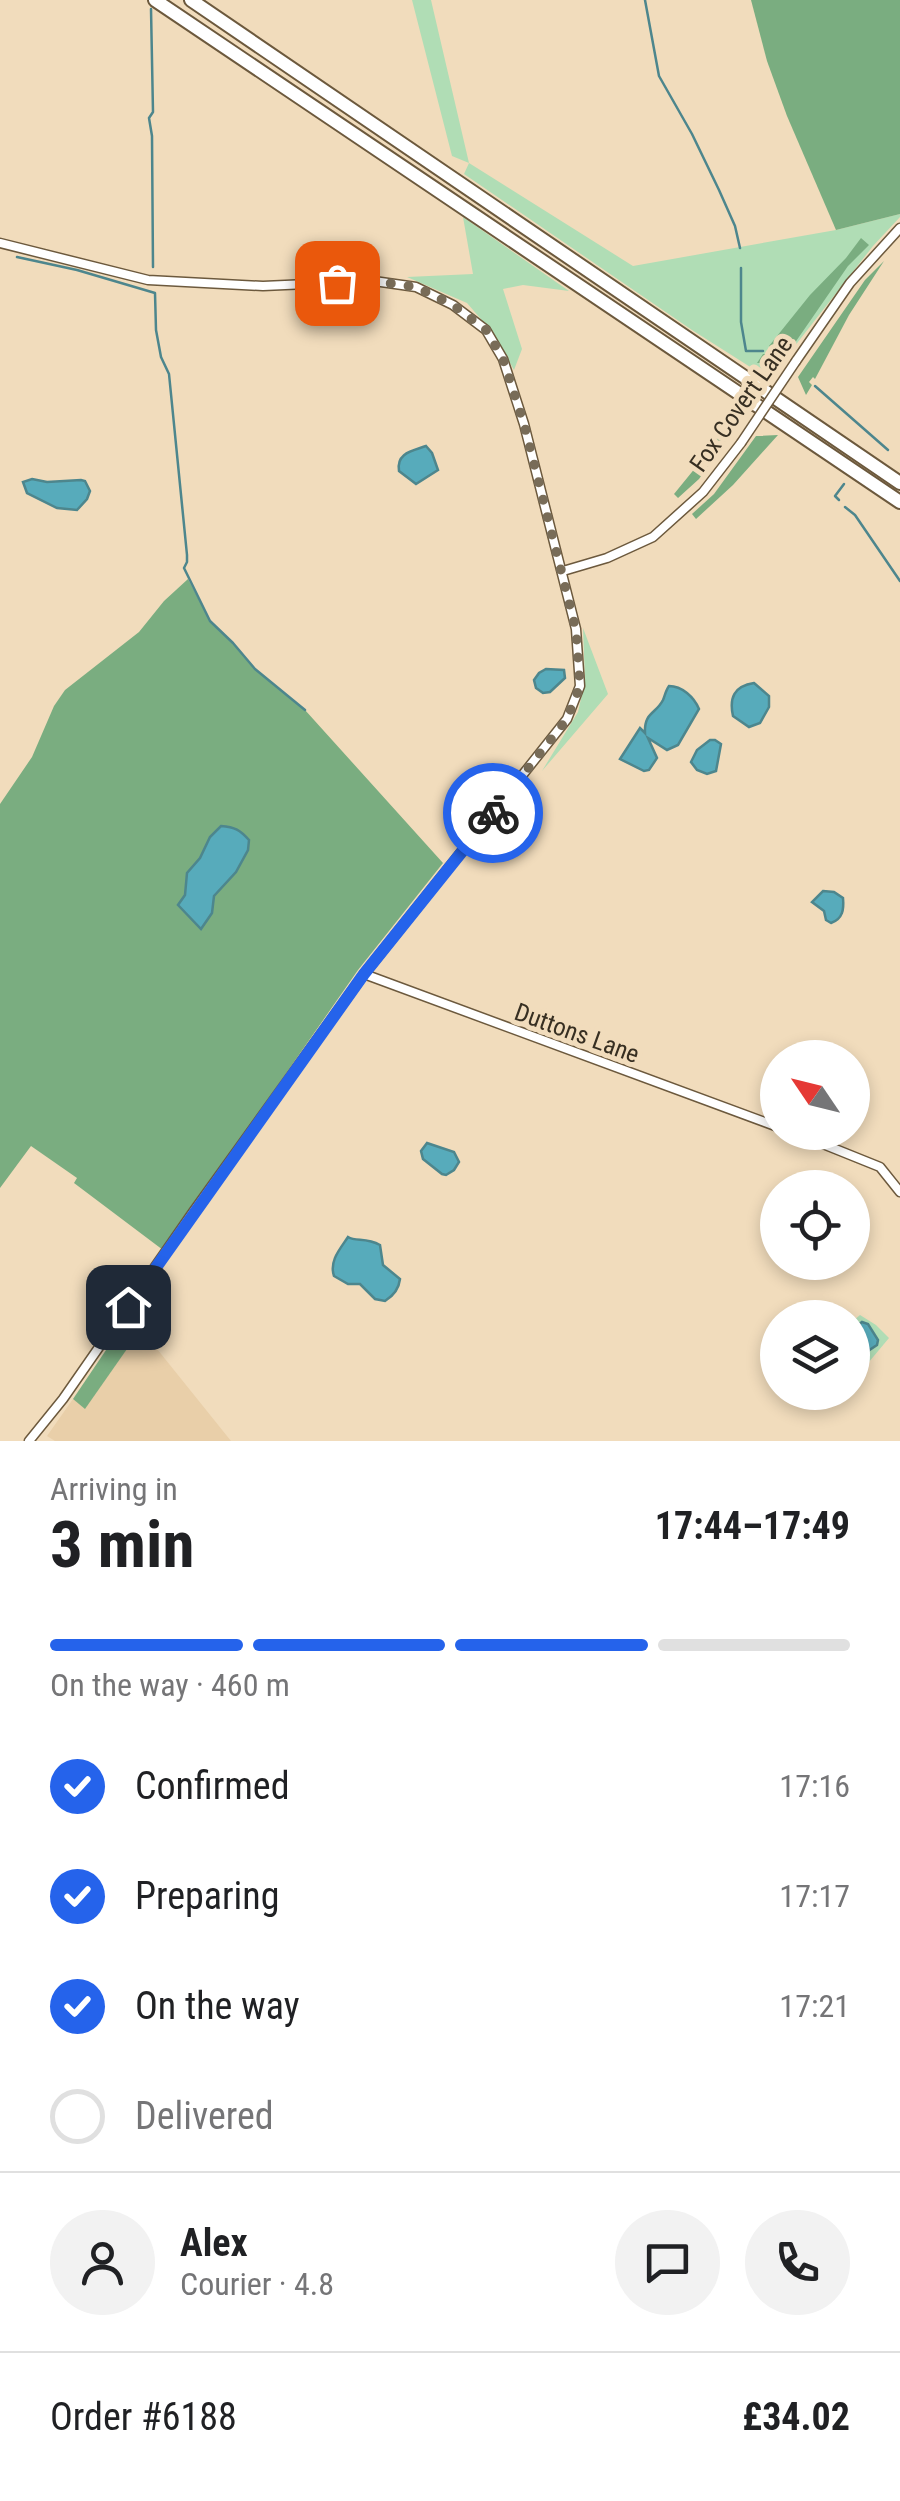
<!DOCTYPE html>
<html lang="en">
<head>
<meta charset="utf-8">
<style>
	:root { --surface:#fff; --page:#f2f2f2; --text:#202124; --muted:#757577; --line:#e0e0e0; --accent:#2563eb }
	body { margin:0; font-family:"Roboto Condensed",sans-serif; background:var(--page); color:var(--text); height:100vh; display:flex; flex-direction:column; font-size:38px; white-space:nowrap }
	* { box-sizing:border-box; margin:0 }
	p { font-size:32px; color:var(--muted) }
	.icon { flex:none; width:55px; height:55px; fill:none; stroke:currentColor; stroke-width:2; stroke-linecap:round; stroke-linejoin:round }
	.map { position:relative; height:1441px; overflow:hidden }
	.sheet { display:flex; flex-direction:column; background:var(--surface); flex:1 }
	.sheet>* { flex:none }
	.needle { width:65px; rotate:305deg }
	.fabs { position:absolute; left:760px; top:1040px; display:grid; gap:20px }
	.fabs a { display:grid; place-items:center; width:110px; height:110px; border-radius:50%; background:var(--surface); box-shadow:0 5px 15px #0003; font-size:50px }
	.pin { position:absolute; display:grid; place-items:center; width:85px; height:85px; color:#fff; margin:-42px; border-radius:20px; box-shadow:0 5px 15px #0006 }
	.courier { position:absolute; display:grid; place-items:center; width:100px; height:100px; margin:-50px; border:8px solid #2563eb; border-radius:50%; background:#fff; color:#222; box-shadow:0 2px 12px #0007 }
	.summary em { font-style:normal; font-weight:700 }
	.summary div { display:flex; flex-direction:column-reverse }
	.summary { display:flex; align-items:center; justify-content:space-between; height:170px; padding:0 50px }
	h1 { font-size:65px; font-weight:700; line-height:75px }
	.bar { display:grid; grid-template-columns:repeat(4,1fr); gap:15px 10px; align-content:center; height:120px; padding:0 50px }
	.bar i { height:12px; border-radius:8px; background:var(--line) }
	.bar .current { background:var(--accent) }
	.bar p { grid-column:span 4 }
	.line { display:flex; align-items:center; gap:25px; padding:0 50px; border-top:2px solid var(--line) }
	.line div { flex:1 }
	.round { display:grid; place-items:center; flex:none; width:105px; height:105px; border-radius:52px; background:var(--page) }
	ol { padding:0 50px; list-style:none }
	li { display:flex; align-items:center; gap:30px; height:110px }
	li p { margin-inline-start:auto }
	li .icon { padding:10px; border-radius:50%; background:var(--accent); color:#fff; stroke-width:4 }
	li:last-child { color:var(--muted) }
	li i { width:55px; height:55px; border:5px solid var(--line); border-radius:50% }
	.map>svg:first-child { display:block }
	.built { fill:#e9cfa9 }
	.green { fill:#b0ddb5 }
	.forest { fill:#7aad80 }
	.water { fill:#57abbb; stroke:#4d868d; stroke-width:2.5 }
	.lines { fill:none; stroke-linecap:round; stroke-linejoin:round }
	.stream { stroke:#4d868d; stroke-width:2.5 }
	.street-casing { stroke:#6c593d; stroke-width:11 }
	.highway-casing { stroke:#6c593d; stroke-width:16 }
	.street { stroke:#fff; stroke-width:8 }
	.highway { stroke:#fff; stroke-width:12 }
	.street-bridge-casing { stroke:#6c593d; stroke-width:11; stroke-linecap:butt }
	.street-bridge { stroke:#fff; stroke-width:8 }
	.done { stroke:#786c58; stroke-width:10; stroke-dasharray:0 18 }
	.route { stroke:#2563eb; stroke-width:12 }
	.labels { text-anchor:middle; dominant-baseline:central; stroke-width:10; stroke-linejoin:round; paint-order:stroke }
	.street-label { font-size:25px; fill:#372f22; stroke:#f1dcbc }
</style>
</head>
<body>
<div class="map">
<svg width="900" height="1441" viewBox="0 0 900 1441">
	<rect width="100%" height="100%" fill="#f1dcbc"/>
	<polygon class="built" points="141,1329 231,1441 55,1441 47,1436 73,1399 85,1408"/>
	<g class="green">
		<polygon points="412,0 431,0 469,163 633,266 836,230 900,214 900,217 873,246 769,379 692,330 464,174 469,163 452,156"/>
		<polygon points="463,217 569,291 523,285 503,289 522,349 514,370 493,333 467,303 407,277 473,274"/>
		<polygon points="583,628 608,694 542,771 578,712 585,681"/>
		<polygon points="860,1315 876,1325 889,1338 853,1381 853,1371 878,1340 868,1324 856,1326 853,1329 853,1321"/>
	</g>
	<g class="forest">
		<polygon points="751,0 900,0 900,214 836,230 787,116 767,61"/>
		<polygon points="861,238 869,245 848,266 781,363 757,363 763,354 767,354 770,348 769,346 810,295 846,258"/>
		<polygon points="884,261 849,315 815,379 813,377 809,382 812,385 806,395 798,377 865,280"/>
		<polygon points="730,409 738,424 699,479 678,498 674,494 696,467"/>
		<polygon points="778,435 733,485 696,519 692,514 714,494 756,436"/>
		<polygon points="188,579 210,621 233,643 255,669 305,710 443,863 358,970 163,1250 74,1183 77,1178 31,1146 0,1188 0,804 32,757 54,706 65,690 139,632 164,601"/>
		<polygon points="129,1316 141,1329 85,1409 73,1399"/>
	</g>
	<g class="water">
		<path d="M 426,446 L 432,453 L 438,470 L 416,484 L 399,471 C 396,453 412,451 426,446 Z"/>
		<polygon points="32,479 47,482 81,480 85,481 90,491 87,499 77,510 57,508 27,493 23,482"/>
		<polygon points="546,669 564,670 565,678 550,692 543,693 536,688 534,680 539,673"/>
		<path d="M 754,683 L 769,696 L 769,707 L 760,723 L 749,727 L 733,716 C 729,698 734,686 754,683 Z"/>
		<path d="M 669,686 C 682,686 694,697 699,709 L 678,745 L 667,750 L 648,738 L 657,758 L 649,770 L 644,771 L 620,759 L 640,728 L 645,733 C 644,712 656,714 663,700 C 665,695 666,690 669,686 Z"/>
		<polygon points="710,740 715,740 721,744 716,771 707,774 697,770 691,762 697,750"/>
		<path d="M 221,826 C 235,827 240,830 249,840 L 248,850 L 236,872 L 214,896 L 212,913 L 201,929 L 178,905 L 185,895 L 187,873 L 200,858 L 210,837 Z"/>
		<path d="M 823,891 L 834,892 L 843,898 C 844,909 843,919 831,923 L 826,920 L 824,911 L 812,902 Z"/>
		<polygon points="427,1143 454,1152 459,1162 454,1170 446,1175 442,1174 423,1159 421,1151"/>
		<path d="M 348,1237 C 356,1242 366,1237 380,1245 L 383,1265 L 400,1279 C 399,1288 393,1296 385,1301 L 375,1299 L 360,1284 L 348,1284 L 334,1276 C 329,1261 340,1249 348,1237 Z"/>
		<polygon points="862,1322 868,1324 878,1340 877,1345 865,1353 853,1371 853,1329"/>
	</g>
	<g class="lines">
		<g class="stream">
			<polyline points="645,0 659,76 692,134 719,190 735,226 740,248"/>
			<polyline points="151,9 153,112 149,118 152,136 153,267"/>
			<polyline points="17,257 77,270 155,293 156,330 161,357 169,374 187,555 187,562 184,568 210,621 233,643 255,669 305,710"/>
			<polyline points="741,268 741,322 746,351 763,351"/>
			<polyline points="815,386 888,450"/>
			<polyline points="839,500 835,496 844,484"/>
			<polyline points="845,507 855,515 900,581"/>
		</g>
		<defs>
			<g id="street">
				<polyline points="0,243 148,280 263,286 374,281 416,287 453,305 486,330 503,359 524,424 576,629 580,686 567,719 364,974 193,1212 63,1399 29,1441"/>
				<polyline points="796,361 850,283 900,228"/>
				<polyline points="563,571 607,558 653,537 703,492 741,443"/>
				<polyline points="364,974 778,1127"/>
				<polyline points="793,1132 880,1167 900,1192"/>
			</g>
			<g id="highway">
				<polyline points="155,0 900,502"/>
				<polyline points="191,0 900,483"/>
			</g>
		</defs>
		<use href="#street" class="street-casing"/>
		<use href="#highway" class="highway-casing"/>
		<use href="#street" class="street"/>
		<use href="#highway" class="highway"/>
		<defs>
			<polyline id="street-bridge" points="741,443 796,361"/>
		</defs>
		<use href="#street-bridge" class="street-bridge-casing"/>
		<use href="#street-bridge" class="street-bridge"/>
	</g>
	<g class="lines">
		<polyline class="done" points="337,283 374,281 416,287 453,305 486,330 503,359 524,424 576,630 580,686 567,719 493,813"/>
		<polyline class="route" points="128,1307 364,974 493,813"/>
	</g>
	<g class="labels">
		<g class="street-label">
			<text transform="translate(741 404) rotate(-55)">Fox Covert Lane</text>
			<text transform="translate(577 1033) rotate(20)">Duttons Lane</text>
		</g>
	</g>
</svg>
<div class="fabs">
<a><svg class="needle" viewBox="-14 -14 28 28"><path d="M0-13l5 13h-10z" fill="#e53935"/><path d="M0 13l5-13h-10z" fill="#757577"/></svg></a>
<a><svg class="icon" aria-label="locate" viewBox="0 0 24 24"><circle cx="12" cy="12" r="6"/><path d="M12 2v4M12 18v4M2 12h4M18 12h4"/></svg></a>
<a><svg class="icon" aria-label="layers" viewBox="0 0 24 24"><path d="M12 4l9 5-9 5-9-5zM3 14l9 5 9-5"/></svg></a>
</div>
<div class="pin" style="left:337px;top:283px;background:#ea580c"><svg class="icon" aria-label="bag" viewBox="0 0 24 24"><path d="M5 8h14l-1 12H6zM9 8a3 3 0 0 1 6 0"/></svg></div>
<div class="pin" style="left:128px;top:1307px;background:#1f2937"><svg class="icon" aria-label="home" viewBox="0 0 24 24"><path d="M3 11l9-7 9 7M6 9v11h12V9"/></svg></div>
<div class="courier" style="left:493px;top:813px"><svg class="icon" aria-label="bike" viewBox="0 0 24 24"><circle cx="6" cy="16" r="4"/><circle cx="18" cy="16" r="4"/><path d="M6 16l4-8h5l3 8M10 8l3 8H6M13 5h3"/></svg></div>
</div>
<section class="sheet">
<div class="summary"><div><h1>3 min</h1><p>Arriving in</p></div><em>17:44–17:49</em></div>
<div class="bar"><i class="current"></i><i class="current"></i><i class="current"></i><i></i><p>On the way · 460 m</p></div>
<ol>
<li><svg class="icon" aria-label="check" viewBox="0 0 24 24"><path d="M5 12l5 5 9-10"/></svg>Confirmed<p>17:16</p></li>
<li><svg class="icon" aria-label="check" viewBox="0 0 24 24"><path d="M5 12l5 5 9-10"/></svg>Preparing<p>17:17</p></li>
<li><svg class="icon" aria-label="check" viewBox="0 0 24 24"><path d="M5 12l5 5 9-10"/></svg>On the way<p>17:21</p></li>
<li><i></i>Delivered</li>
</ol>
<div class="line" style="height:180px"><a class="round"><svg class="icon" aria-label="person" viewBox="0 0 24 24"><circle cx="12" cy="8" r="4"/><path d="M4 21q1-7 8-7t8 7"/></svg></a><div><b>Alex</b><p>Courier · 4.8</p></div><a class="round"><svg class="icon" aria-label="chat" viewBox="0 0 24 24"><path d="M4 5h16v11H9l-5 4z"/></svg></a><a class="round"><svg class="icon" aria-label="phone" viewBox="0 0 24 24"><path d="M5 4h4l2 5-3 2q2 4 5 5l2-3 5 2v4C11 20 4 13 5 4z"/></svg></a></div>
<div class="line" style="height:130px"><div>Order #6188</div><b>£34.02</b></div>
</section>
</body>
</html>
